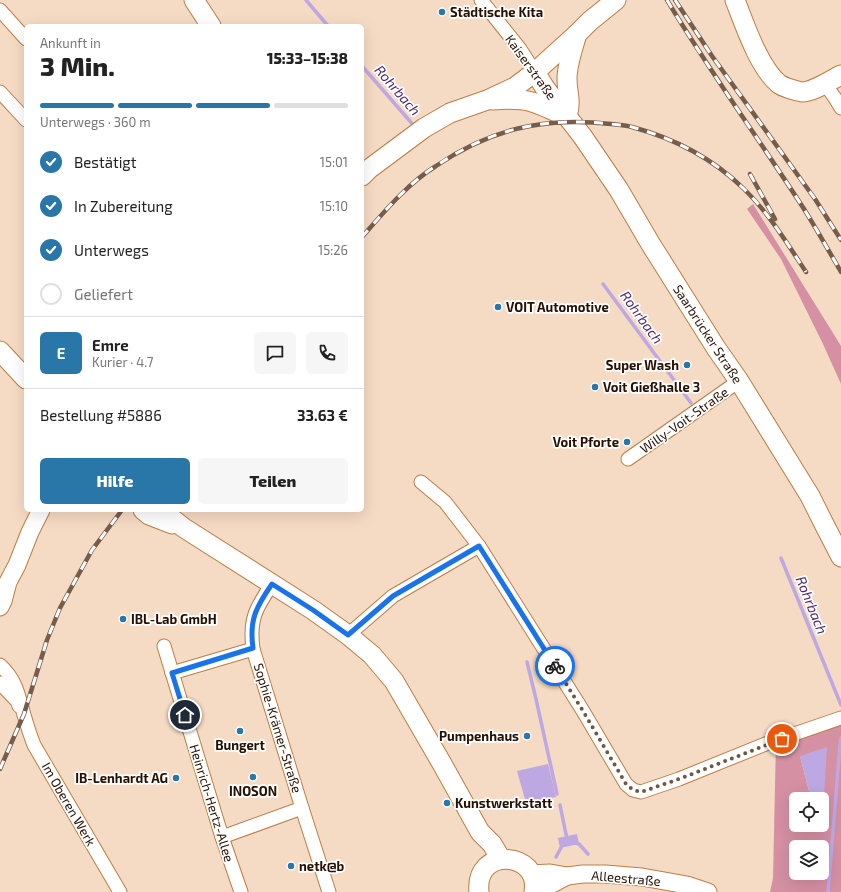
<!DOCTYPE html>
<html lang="de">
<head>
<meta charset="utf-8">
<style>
	:root { --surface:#fff; --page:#f6f6f6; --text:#222; --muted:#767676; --line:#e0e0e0; --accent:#2976a9 }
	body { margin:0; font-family:"Exo 2",sans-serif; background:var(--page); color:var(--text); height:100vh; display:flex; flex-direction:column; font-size:15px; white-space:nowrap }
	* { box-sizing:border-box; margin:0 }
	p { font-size:13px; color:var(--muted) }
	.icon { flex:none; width:22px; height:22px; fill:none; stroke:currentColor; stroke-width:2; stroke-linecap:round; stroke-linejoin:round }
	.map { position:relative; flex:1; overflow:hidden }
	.panel { position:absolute; left:24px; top:24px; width:340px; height:488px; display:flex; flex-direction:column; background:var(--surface); border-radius:6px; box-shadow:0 4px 16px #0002 }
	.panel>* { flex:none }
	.controls { position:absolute; left:789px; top:792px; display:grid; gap:8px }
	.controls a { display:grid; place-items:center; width:40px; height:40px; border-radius:6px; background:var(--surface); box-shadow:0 4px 16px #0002; font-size:20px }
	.pin { position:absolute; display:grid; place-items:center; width:34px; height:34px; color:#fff; margin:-17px; border:2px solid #fff; border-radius:50%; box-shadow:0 1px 4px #0007 }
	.courier { position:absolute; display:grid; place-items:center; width:40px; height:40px; margin:-20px; border:3px solid #1a73e8; border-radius:50%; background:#fff; color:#222; box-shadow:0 1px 5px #0007 }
	.head em { font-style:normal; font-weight:800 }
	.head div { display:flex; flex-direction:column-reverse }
	.head { display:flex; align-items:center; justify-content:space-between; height:68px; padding:0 16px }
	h1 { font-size:26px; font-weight:800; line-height:30px }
	.bar { display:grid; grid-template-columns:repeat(4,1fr); gap:6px 4px; align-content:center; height:48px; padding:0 16px }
	.bar i { height:5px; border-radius:3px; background:var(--line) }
	.bar .current { background:var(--accent) }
	.bar p { grid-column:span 4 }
	.line { display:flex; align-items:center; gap:10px; padding:0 16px; border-top:1px solid var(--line) }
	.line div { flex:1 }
	.round { display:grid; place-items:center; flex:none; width:42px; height:42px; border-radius:6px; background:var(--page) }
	ol { padding:0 16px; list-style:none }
	li { display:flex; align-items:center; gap:12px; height:44px }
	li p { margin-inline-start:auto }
	li .icon { padding:4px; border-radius:50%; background:var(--accent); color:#fff; stroke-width:4 }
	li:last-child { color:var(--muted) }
	li i { width:22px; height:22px; border:2px solid var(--line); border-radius:50% }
	.primary-button { display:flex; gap:8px; margin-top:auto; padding:8px 16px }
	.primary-button a { flex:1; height:46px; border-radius:6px; background:var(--accent); color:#fff; font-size:16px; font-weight:800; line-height:46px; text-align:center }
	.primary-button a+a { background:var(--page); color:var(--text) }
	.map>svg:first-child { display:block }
	.forest { fill:#d590a3; fill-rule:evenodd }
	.water { fill:#bea8e2 }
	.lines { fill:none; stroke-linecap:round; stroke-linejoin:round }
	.stream { stroke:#bea8e2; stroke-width:3.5 }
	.minor-casing { stroke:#bc7e45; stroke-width:15 }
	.tertiary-casing { stroke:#bc7e45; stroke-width:19 }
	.secondary-casing { stroke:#bc7e45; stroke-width:21 }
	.minor { stroke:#fff; stroke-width:13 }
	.tertiary { stroke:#fff; stroke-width:17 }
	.secondary { stroke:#fff; stroke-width:19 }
	.rail-casing { stroke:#765d4b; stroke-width:4.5 }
	.rail { stroke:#fff; stroke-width:3; stroke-dasharray:9; stroke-linecap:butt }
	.done { stroke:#705745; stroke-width:4; stroke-dasharray:0 7.2 }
	.route { stroke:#1a73e8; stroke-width:5 }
	.poi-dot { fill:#2976a9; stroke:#fff; stroke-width:1.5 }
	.labels { text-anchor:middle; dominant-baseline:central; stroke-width:3.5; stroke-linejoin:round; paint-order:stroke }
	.poi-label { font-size:13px; font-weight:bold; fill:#281000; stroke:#fff; text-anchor:start }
	.street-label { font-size:13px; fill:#281000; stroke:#fff }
	.water-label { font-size:14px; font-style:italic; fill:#492a6f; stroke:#fff }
</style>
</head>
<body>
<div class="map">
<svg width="841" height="892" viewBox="0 0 841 892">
	<rect width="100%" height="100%" fill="#f5dac4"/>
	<g class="forest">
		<polygon points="753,204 841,346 841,384 823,344 781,259 747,209"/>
		<path d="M 841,718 L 841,892 L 770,892 L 773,878 L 776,741 ZM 800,756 L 824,795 L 812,799 L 822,799 L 822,825 L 796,825 L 796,799 L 811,799 ZM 796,847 L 822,847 L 822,873 L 796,873 Z"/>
	</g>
	<g class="water">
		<polygon points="827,747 824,796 811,799 800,756"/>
		<polygon points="548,764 556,797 526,803 517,771"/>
		<polygon points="577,834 579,844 560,848 558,838"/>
	</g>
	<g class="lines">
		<g class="stream">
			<polyline points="306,0 328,26"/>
			<polyline points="362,66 415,127"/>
			<polyline points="603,284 691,403"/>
			<polyline points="781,558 841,705"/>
			<polyline points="527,662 536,699 557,794"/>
			<polyline points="560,805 567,839"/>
			<polyline points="575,843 579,844 588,854"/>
			<polyline points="556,857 562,846"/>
			<polyline points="828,892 840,745 841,738"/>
		</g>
		<defs>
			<g id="minor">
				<polyline points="481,0 520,49 535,72"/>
				<polyline points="0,10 26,39"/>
				<polyline points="825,84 835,98 841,108"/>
				<polyline points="0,92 26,120"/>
				<polyline points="628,459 739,381"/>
				<polyline points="421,482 445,502 479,546 583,711 626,784 633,790 641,792 679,779 768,743 841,718"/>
				<path d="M 272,584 C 256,608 249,619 253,649 L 302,808 L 329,892"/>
				<polyline points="348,635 393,596 479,546"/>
				<polyline points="164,646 222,837 241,892"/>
				<path d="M 0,665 C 17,681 18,694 24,715 C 27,725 30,735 34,745 L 120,892"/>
				<polyline points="172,673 253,649"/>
				<polyline points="0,683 17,701 19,706"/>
				<polyline points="222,837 302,808"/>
			</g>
			<g id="tertiary">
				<polyline points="0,607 3,601 8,582 17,565 30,532 41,510"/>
				<polyline points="531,874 550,873 567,876 583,874 605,874 642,877 687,885 708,892"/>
				<polyline points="534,888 552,884 567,876"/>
			</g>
			<g id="secondary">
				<polyline points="194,0 211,26"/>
				<path d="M 735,0 C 744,23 759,68 779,84 C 783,87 796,91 802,92 C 813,92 831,80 841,75"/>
				<polyline points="535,72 545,88 583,137 619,190 650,243 716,348 739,381 810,496 824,524 841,557"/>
				<path d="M 492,100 C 505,99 519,98 532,102 C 543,105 553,111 564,115"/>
				<path d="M 567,116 C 572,100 567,94 567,79 C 567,64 573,48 577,34"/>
				<polyline points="362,176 369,169 424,128 450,113 487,100 515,87 535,72 577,34 590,21 616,0"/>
				<polyline points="0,351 26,379"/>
				<polyline points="143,510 149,515 172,524"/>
				<polyline points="161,510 184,528 313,610 348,635 372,655 394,681 441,762 480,832 492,844 501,859"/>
				<path d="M 479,892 C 474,846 541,851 534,892"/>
			</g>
		</defs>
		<use href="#minor" class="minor-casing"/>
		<use href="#tertiary" class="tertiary-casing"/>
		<use href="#secondary" class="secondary-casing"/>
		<use href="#minor" class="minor"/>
		<use href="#tertiary" class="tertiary"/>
		<use href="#secondary" class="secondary"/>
		<defs>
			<g id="rail">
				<path d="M 667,0 C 710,72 759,139 804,209 C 817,230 829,251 841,272"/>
				<polyline points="675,0 712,56 815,199 841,240"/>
				<polyline points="750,174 775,219"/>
				<path d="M 362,237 C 384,212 407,184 436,166 C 464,147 496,132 530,126 C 557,121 584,121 611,124 C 618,125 625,125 632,127 C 673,138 712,158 743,188 C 768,212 787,243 806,272"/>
				<polyline points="0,769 24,714 47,640 60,608 92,550 122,510"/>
			</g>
		</defs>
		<use href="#rail" class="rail-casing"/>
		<use href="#rail" class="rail"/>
	</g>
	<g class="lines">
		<polyline class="done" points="555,666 583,711 626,784 633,790 641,792 679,779 782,739"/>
		<path class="route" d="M 185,715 L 172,673 L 253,648 C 249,620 256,607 272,584 L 313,610 L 348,635 L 393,596 L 479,546 L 555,666"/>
	</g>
	<g class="poi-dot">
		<circle cx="442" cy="12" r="4"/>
		<circle cx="498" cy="307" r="4"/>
		<circle cx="687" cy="365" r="4"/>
		<circle cx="595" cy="387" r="4"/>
		<circle cx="627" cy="442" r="4"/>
		<circle cx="123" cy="619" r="4"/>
		<circle cx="240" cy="731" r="4"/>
		<circle cx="527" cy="736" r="4"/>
		<circle cx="253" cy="777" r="4"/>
		<circle cx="176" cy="778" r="4"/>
		<circle cx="447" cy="803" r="4"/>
		<circle cx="291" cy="866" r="4"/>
	</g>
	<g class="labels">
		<g class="poi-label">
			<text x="450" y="12">Städtische Kita</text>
			<text x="506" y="307">VOIT Automotive</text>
			<text x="679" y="365" text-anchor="end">Super Wash</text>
			<text x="603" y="387">Voit Gießhalle 3</text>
			<text x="619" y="442" text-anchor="end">Voit Pforte</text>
			<text x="131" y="619">IBL-Lab GmbH</text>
			<text x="519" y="736" text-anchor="end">Pumpenhaus</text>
			<text x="240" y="745" text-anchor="middle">Bungert</text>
			<text x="168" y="778" text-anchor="end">IB-Lenhardt AG</text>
			<text x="253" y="791" text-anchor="middle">INOSON</text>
			<text x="455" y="803">Kunstwerkstatt</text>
			<text x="299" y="866">netk@b</text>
		</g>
		<g class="street-label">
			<text transform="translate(531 67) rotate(54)">Kaiserstraße</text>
			<text transform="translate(708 334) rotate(57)">Saarbrücker Straße</text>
			<text transform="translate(684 420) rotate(-35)">Willy-Voit-Straße</text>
			<text transform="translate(278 728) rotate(73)">Sophie-Krämer-Straße</text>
			<text transform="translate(212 803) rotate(73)">Heinrich-Hertz-Allee</text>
			<text transform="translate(69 804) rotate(60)">Im Oberen Werk</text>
			<text transform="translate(626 878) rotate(5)">Alleestraße</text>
		</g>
		<g class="water-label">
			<text transform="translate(398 90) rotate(49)">Rohrbach</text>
			<text transform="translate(642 317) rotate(54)">Rohrbach</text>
			<text transform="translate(812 605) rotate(68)">Rohrbach</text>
		</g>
	</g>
</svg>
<div class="controls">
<a><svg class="icon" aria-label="locate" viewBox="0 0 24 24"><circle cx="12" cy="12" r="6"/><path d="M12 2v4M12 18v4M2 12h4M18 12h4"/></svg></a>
<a><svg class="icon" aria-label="layers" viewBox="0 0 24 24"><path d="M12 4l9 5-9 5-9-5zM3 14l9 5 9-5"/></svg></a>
</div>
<div class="pin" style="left:782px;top:739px;background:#ea580c"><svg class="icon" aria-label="bag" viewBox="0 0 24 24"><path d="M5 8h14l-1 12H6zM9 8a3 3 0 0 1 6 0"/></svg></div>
<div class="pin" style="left:185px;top:715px;background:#1f2937"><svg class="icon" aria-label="home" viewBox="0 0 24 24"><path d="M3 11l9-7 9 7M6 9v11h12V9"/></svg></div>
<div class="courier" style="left:555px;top:666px"><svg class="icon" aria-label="bike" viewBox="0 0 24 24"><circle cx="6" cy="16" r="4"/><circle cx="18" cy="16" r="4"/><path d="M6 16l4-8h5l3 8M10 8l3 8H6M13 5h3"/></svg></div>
<section class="panel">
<div class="head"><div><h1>3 Min.</h1><p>Ankunft in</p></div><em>15:33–15:38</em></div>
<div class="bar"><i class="current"></i><i class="current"></i><i class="current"></i><i></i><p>Unterwegs · 360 m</p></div>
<ol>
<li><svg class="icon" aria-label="check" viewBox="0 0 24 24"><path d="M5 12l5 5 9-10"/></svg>Bestätigt<p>15:01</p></li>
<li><svg class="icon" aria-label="check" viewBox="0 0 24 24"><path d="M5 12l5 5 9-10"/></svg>In Zubereitung<p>15:10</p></li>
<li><svg class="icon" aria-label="check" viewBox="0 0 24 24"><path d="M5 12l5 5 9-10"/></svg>Unterwegs<p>15:26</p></li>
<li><i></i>Geliefert</li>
</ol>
<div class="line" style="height:72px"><b class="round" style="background:var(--accent);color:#fff">E</b><div><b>Emre</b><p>Kurier · 4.7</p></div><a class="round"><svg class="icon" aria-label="chat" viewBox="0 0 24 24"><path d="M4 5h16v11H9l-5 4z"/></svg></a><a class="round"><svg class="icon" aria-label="phone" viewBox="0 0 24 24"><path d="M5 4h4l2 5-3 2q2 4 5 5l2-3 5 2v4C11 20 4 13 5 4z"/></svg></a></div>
<div class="line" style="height:52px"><div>Bestellung #5886</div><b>33.63 €</b></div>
<div class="primary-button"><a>Hilfe</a><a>Teilen</a></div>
</section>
</div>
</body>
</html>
